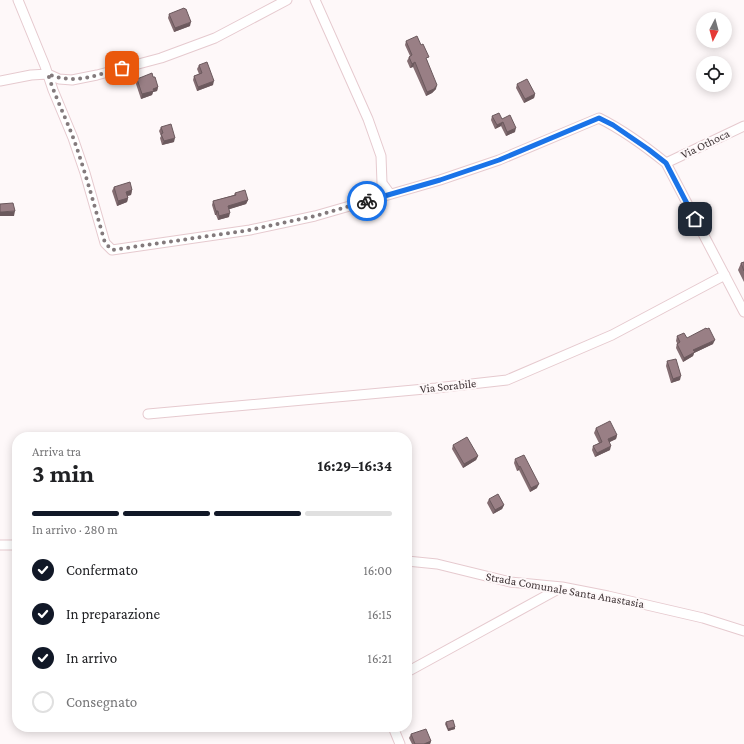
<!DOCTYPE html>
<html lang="it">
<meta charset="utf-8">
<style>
body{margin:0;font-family:"Crimson Pro",serif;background:#f6f6f6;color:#202124;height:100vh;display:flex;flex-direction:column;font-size:15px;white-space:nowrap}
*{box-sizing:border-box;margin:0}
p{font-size:13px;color:#757577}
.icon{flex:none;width:22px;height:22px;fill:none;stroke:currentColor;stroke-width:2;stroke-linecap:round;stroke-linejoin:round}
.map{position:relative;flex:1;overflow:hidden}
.side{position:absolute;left:12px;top:432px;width:400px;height:300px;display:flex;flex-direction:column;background:#fff;border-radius:16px;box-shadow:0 2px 10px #0003}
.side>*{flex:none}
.needle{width:26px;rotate:186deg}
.fabs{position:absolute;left:696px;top:12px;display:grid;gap:8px}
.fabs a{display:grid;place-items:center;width:36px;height:36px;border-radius:50%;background:#fff;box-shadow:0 2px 10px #0003;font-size:20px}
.pin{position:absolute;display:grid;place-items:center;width:34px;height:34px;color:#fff;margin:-17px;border-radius:8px;box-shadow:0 2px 6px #0006}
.courier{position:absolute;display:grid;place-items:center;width:40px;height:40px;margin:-20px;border:3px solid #1a73e8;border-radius:50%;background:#fff;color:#222;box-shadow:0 1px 5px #0007}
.head em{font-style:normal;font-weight:700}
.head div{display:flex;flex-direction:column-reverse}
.head{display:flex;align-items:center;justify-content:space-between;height:68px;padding:0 20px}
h1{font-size:26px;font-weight:700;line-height:30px}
.bar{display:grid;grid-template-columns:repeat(4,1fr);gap:6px 4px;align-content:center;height:48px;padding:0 20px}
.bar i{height:5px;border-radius:3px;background:#e0e0e0}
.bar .selected{background:#111827}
.bar p{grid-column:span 4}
ol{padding:0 20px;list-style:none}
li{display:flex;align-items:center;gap:12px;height:44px}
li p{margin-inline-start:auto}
li .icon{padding:4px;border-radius:50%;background:#111827;color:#fff;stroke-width:4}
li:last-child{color:#757577}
li i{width:22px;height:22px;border:2px solid #e0e0e0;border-radius:50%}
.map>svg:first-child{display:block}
</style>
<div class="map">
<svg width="744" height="744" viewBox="0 0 744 744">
<rect width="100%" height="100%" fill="#fef8f9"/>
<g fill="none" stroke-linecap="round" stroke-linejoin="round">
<defs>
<path id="minor" d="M18,0l27,66 8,24 20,48 12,35 20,70 7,7 138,-20 65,-14 125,-36 59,-20 100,-42c24,12 46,28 67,45l78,149
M315,0l53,119 13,37 1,27 8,11
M0,81l31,-6 17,-1 11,5 13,1 25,-5 64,-17 54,-20 72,-38
M666,163l78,-37
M148,414l288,-26 71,-8 105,-45 113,-60
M0,545h17
M407,561l30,3 73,18 52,5 46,9 95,22 41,13
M407,672l155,-85
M393,727l7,17"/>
</defs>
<use href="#minor" stroke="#e6cacf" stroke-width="11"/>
<use href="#minor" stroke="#fff" stroke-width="9"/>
</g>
<path fill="#846d72" d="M169,14l21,12 -16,6 -6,-14z
M406,41l21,19 9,29 -4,4 -6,3 -13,-29 -3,1 -3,-7 2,-4 1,-1 -5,-11z
M199,65l14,20 -16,6 -4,-11 1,-4 5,-2 -2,-5z
M153,77l5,10 -1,4 -4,1 -1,3 -11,4 -5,-15 1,-5z
M517,84l18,10 -1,4 -10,5 -8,-15z
M492,116l10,3 13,13 -9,4 -5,-10 -6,3 -4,-9z
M161,127l13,15 -12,3 -2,-7 1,-2 -2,-5z
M114,187l18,3 -1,5 -3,1v2l-1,4 -10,4 -5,-15z
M235,193l13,7 -2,4 -17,5v8l-11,3 -2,-5h-1l-3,-10 1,-4 21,-6z
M744,262v20l-6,-12 3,-7z
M677,336l10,2 26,6 -19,9 -1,3 -10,6 -7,-14 1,-5 -1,-2z
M667,361l13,19 -9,3 -5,-17z
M596,428l21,7 -1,4 -7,3 1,8 -15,7 -3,-7 1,-4 6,-3 -5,-10z
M453,445l25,11 -2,4 -13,8 -11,-19z
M515,459l22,29 -7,4 -11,-22 -2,1 -3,-8z
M489,499l15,6 -2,4 -9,5 -6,-11z
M446,722l9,5v2l-7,2 -3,-7z
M411,734l20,7 -1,3h-18l-3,-6z"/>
<path fill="#6b595d" d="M191,22l-1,4 -16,6 1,-4z
M415,62l-2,5 -3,1 2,-4z
M214,81l-1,4 -16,6 1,-4z
M437,85l-1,4 -4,4 -6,3 1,-4z
M158,87l-1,4 -4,1 -1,3 -11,4 1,-5 11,-5z
M535,94l-1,4 -10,5 1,-4z
M503,122l-2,4 -6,3 2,-4z
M516,128l-1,4 -9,4 1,-4z
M175,138l-1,4 -12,3 2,-4z
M132,190l-1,5 -6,1 1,-4z
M128,198l-1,4 -10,4 1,-5z
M248,200l-2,4 -19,6 1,-4z
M15,211l-1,5h-14v-4z
M216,211h2l-2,4h-1z
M230,213l-1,4 -11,3 1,-4z
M715,340l-2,4 -19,9 -1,3 -10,6 1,-4 9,-8z
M681,376l-1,4 -9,3 2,-4z
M617,435l-1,4 -10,5 2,-5z
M611,446l-1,4 -15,7 2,-4z
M478,456l-2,4 -13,8 1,-4z
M520,466l-1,4 -2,1 2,-4z
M539,484l-2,4 -7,4 1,-4z
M504,505l-2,4 -9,5 2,-4z
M455,727v2l-7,2v-2z
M431,741l-1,3h-6z"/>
<path fill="#997f85" stroke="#6b595d" d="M184,8l1,1h1l5,13 -16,6 -6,-14z
M417,36l4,9 2,-1 6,13 -3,1 11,27 -3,4 -7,3 -12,-30 -3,2 -3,-7 3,-2 -6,-14z
M207,62l7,19 -16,6 -4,-11 8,-3 -3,-8z
M152,73l1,4h2l3,10 -5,2 1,2 -12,3 -5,-15z
M527,79l8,15 -10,5 -8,-15z
M499,113l3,6 8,-4 6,13 -9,4 -4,-10 -6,3 -5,-9z
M171,124l4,14 -11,3 -3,-7 2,-1 -2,-6z
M130,182l2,8 -6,2 2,6 -10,3 -4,-14z
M245,190l3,10 -20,6 2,7 -11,3 -1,-5h-2l-3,-10 23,-6 -1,-2z
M13,203l2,8 -15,1v-8z
M744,262v9l-3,-8z
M706,328l1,1 2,-1 6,12 -22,10 2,2 -11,6 -7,-14 3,-2 -3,-6 7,-3 3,5z
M676,359l5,17 -8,3 -6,-18z
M610,421l7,14 -9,4 3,7 -14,7 -4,-7 9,-4 -6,-14z
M467,437l11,19 -14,8 -11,-19z
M524,455l15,29 -8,4 -11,-22 -1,1 -4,-8z
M498,494l6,11 -9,5 -6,-11z
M453,720l2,7 -7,2 -2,-7z
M426,729l5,12 -7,3h-9l-4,-10z"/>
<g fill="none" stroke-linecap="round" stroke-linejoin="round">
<path stroke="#837a7c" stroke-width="4" stroke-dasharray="0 7.2" d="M122,68c-25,7 -48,17 -74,6 7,23 18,44 26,66 12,34 21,68 31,103l7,7 138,-20 65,-14 52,-15"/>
<path stroke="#1a73e8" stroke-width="5" d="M367,201l73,-21 59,-20 100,-42 14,7 35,24 18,14 29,56"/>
</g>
<g text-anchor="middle" stroke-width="4" stroke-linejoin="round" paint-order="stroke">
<g font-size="12" fill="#413638" stroke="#fef8f9">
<text transform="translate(705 144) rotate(-26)" y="4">Via Othoca</text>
<text transform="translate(448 386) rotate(-6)" y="4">Via Sorabile</text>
<text transform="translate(565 590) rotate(10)" y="4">Strada Comunale Santa Anastasia</text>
</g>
</g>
</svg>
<div class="fabs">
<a><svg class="needle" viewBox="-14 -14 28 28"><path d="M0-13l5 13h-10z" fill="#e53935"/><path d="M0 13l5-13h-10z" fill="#757577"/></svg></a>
<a><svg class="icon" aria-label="locate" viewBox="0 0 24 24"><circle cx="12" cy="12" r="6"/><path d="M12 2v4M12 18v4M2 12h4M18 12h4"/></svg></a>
</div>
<div class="pin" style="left:122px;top:68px;background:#ea580c"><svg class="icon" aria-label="bag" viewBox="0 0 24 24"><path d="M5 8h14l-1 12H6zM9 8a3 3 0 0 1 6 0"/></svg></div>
<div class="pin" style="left:695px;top:219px;background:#1f2937"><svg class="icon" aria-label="home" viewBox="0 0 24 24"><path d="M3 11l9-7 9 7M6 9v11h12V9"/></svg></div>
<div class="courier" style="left:367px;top:201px"><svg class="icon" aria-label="bike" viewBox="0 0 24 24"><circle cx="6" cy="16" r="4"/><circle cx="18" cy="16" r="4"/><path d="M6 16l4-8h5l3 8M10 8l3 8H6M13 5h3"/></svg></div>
<section class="side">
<div class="head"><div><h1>3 min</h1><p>Arriva tra</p></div><em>16:29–16:34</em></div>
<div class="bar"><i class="selected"></i><i class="selected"></i><i class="selected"></i><i></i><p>In arrivo · 280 m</p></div>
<ol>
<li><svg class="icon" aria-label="check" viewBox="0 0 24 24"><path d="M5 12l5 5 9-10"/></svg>Confermato<p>16:00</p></li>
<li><svg class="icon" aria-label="check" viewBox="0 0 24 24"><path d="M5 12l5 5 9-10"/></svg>In preparazione<p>16:15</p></li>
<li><svg class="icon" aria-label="check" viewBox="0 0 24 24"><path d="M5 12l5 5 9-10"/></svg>In arrivo<p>16:21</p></li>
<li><i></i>Consegnato</li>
</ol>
</section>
</div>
